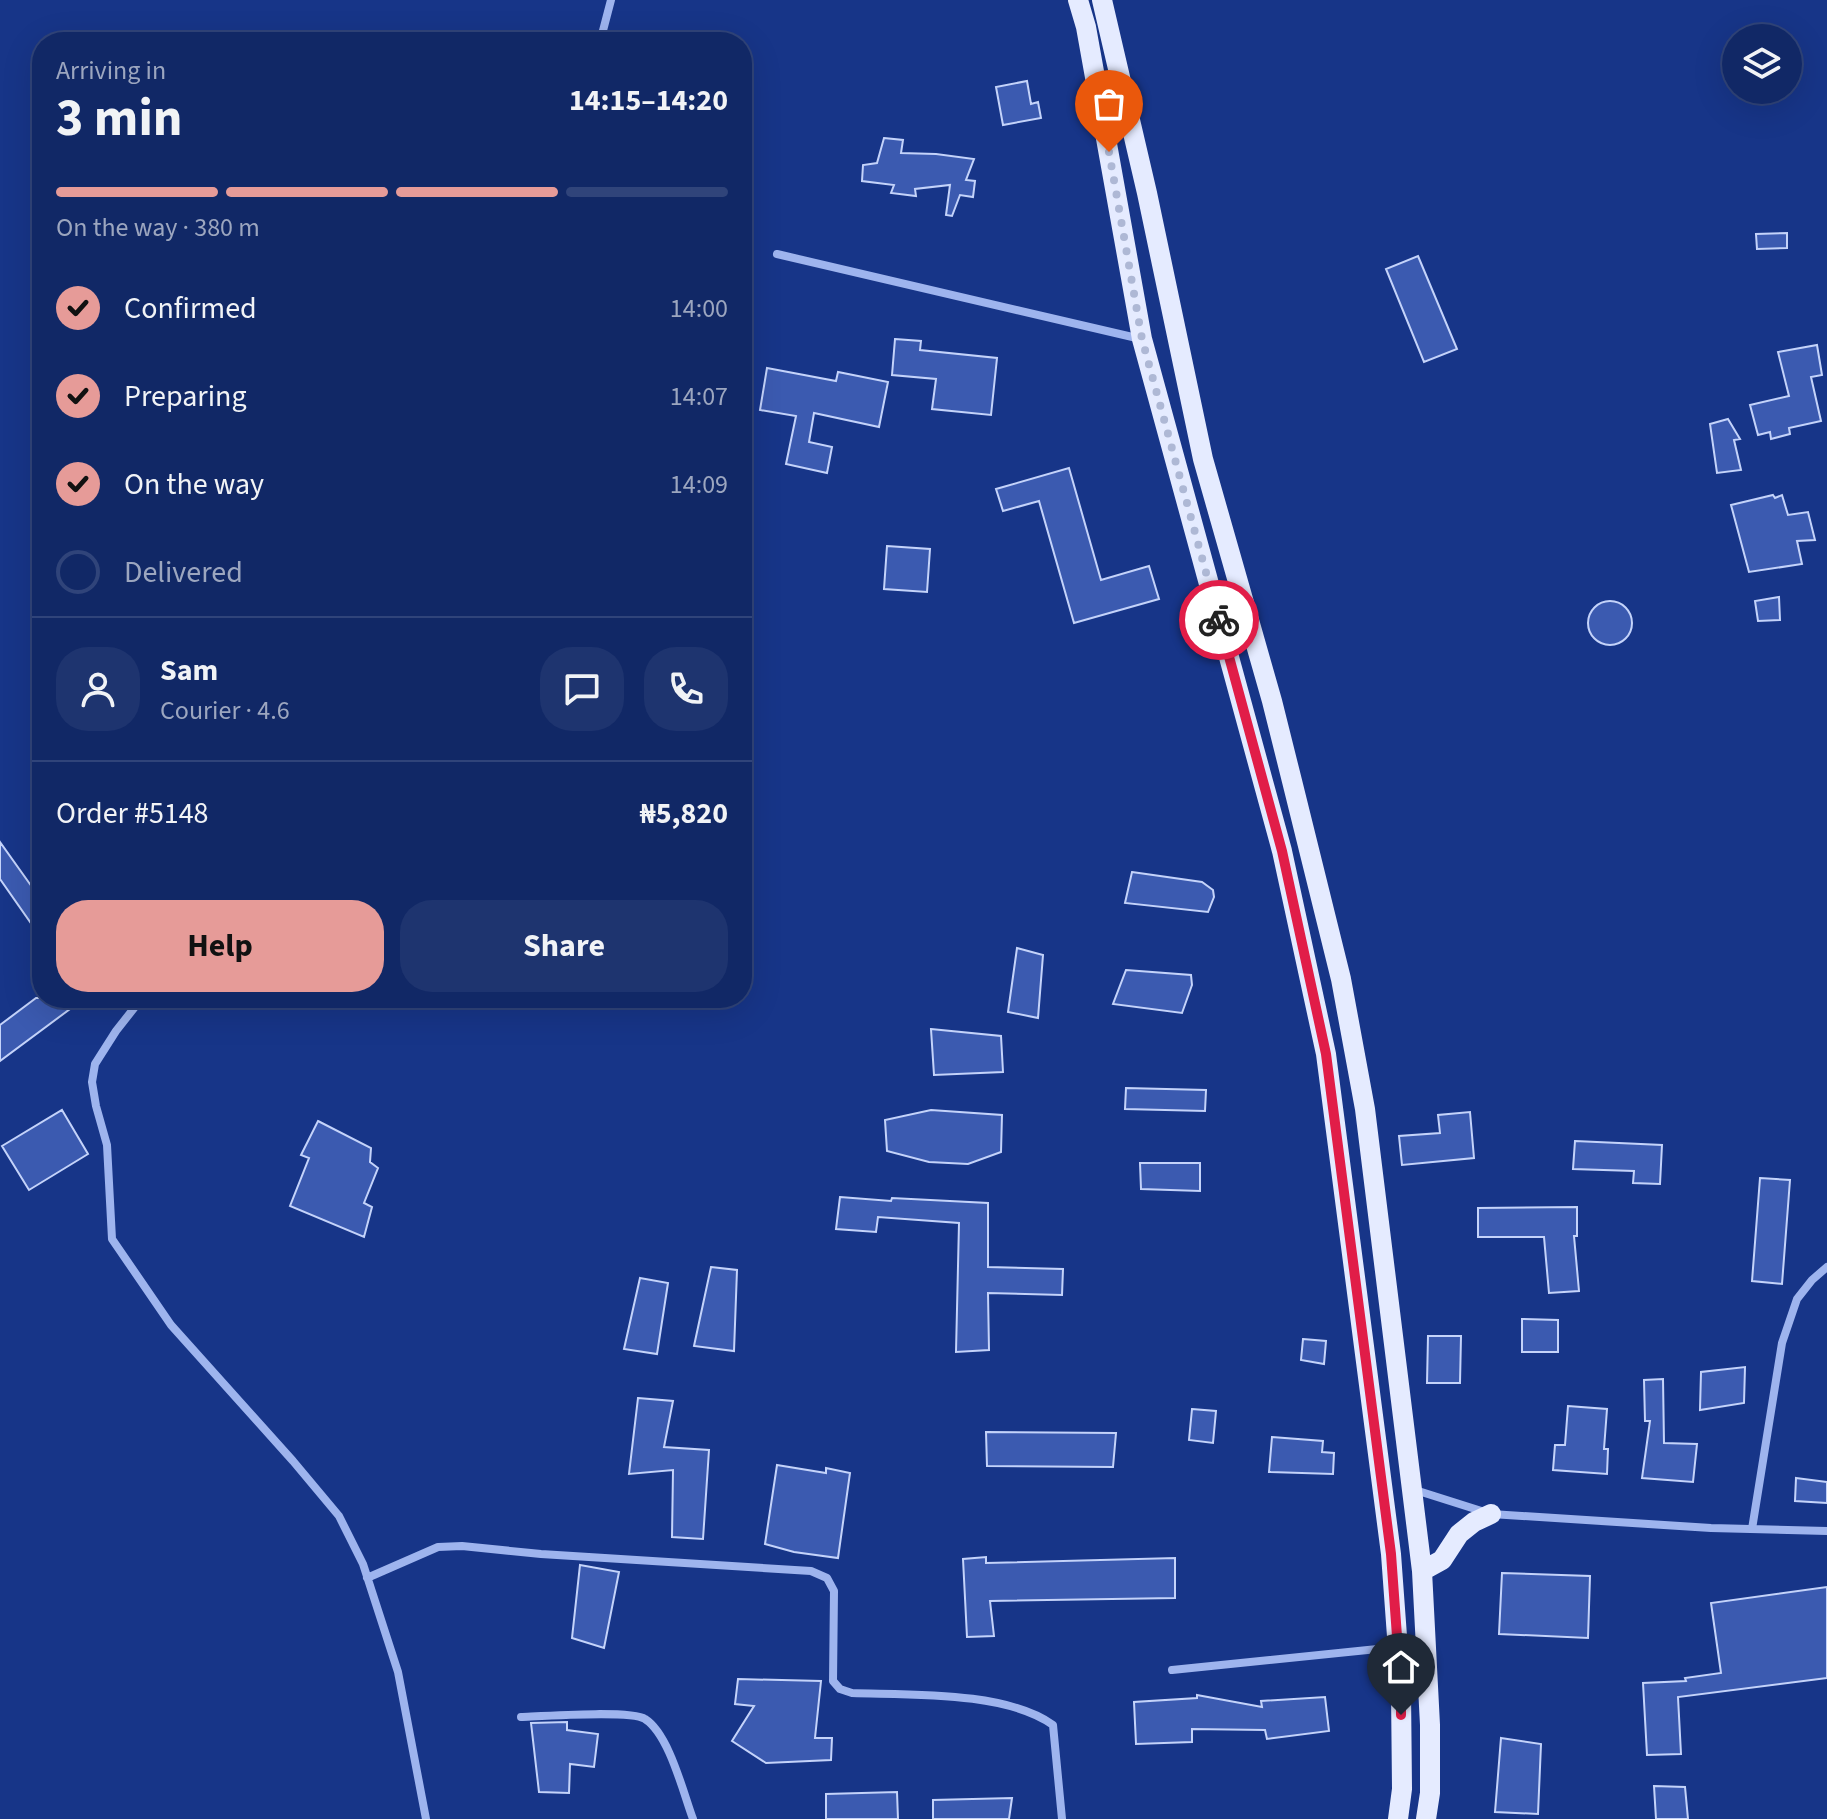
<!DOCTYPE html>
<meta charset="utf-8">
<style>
body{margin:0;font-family:"Source Sans 3",sans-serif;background:#1e346f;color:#f1f3f6;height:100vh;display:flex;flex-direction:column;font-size:30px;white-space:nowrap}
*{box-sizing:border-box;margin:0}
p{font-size:26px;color:#9ca6bf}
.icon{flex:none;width:44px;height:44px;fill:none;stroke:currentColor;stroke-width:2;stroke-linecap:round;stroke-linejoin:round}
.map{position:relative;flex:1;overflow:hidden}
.sheet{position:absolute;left:32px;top:32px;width:720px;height:976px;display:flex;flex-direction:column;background:#112866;border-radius:32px;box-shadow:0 8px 32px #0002,0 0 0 2px #30447a}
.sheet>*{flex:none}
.fabs{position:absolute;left:1722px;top:24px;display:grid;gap:16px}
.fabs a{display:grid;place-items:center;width:80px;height:80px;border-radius:50%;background:#112866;box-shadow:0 8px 32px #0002,0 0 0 2px #30447a;font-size:40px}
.pin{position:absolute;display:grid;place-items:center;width:68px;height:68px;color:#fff;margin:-82px -34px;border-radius:50% 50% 50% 0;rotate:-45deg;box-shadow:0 0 8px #0007}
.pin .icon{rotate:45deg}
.courier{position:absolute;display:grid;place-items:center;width:80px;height:80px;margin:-40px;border:6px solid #e11d48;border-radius:50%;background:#fff;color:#222;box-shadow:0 2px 10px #0007}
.headline em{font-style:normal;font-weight:700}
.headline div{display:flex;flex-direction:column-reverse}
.headline{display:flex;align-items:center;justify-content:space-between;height:136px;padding:0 24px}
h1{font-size:52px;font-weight:700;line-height:60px}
.bar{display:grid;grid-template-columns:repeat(4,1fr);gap:12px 8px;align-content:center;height:96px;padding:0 24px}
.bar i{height:10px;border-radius:6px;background:#30447a}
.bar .on{background:#e69b98}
.bar p{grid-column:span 4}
.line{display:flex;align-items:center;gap:20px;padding:0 24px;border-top:2px solid #30447a}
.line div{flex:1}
.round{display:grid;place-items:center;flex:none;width:84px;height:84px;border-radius:32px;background:#1e346f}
ol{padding:0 24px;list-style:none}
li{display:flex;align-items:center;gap:24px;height:88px}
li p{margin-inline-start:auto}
li .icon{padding:8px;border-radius:50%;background:#e69b98;color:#111;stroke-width:4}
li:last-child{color:#9ca6bf}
li i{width:44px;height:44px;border:4px solid #30447a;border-radius:50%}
.button{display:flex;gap:16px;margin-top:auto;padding:16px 24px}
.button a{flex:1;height:92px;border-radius:32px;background:#e69b98;color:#111;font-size:32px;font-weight:700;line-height:92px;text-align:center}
.button a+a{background:#1e346f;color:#f1f3f6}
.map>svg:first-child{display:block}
</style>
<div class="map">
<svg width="1827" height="1819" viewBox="0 0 1827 1819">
<rect width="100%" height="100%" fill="#173588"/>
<path fill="#3b5ab0" stroke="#c4d3fa" stroke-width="2" d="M1027,81l4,23 7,-2 3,16 -38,7 -7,-38z
M884,138l19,2 -2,13 35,1 38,5 -8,21 9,1 -2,16 -13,-2 -8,21 -6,-1 4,-30 -35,4 1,7 -25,-3 3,-8 -32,-4 1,-16 14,-2z
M1787,233v15l-30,1 -1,-15z
M1418,256l39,93 -33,13 -38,-93z
M895,339l26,2 -1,9 77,8 -6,57 -59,-6 4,-30 -44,-4z
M1817,345l5,30 -11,2 10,44 -32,7 1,6 -19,5 -1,-7 -12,3 -8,-30 39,-9 -11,-44z
M767,368l69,13 2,-9 50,10 -9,45 -65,-14 -5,29 23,5 -5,26 -41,-9 10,-48 -36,-6z
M1728,419l12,20 -6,1 7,30 -24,3 -7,-49z
M1069,468l32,112 48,-14 10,33 -85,24 -35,-122 -36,10 -7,-22z
M1773,495l2,3 7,-3 6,20 20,-3 7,28 -18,1 5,23 -53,8 -18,-67z
M887,546l43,3 -3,43 -43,-3z
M1779,597l1,23 -22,1 -3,-20z
M1588 623a22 22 0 1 1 44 0a22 22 0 1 1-44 0Z
M0,842l42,59v38l-42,-60z
M1132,872l70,10 11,8 1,7 -6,15 -83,-9z
M1017,948l26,7 -5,63 -30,-6z
M1126,970l65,5 1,10 -10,28 -69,-9z
M36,998h26l8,11 -70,52v-36z
M931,1029l70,7 2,36 -69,3z
M1126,1088l80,2 -1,21 -80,-2z
M62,1110l26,44 -59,36 -27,-44z
M931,1110l71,5 -1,37 -33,12 -39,-2 -42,-11 -2,-31z
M1470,1112l4,46 -72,7 -3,-29 41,-3 -2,-18z
M318,1121l53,27 -1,14 8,6 -14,35 8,4 -8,30 -74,-31 19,-48 -8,-3z
M1575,1141l87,4 -2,39 -27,-1 1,-12 -61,-2z
M1140,1163h60v28l-59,-2z
M1760,1178l30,2 -8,104 -30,-3z
M840,1197l51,4 1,-3 96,5v64l75,2 -1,26 -74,-2 1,57 -33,2 3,-129 -81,-6 -2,15 -40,-3z
M1577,1207v29h-3l5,55 -30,2 -5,-56h-66v-29z
M711,1267l26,3 -3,81 -40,-5z
M640,1278l28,5 -11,71 -33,-5z
M1522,1319l36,1v32h-36z
M1428,1336h33l-1,47h-33z
M1303,1339l23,2 -2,23 -23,-4z
M1745,1367l-1,36 -44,7 1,-38z
M1663,1379l1,64 33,1 -4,38 -51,-4 8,-57h-5l-1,-41z
M638,1398l35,3 -9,46 45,3 -6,89 -31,-2 1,-67 -44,4z
M1568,1406l39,3 -3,40h4l-1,25 -54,-4 2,-25h10z
M1192,1409l24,2 -3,32 -24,-3z
M986,1432l130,1 -3,34 -126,-1z
M1272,1437l51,4 -1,11 12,1 -1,21 -64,-2z
M777,1465l49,8v-5l24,5 -12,85 -44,-6 -29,-8z
M1796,1478l31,4v21l-32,-2z
M986,1557v6l189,-5v40l-185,3 4,35 -27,1 -4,-78z
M580,1565l39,7 -15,76 -32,-10z
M1502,1573l88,3 -2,62 -89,-4z
M1827,1587v91l-149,19 3,57 -34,1 -4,-72 43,-2 -1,-3 36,-5 -10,-70z
M738,1679l83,2 -6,57h17l-1,22 -65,3 -34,-22 22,-35 -19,-2z
M1197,1695l65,12 -1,-6 64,-4 4,34 -62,8 -2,-9 -73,-1v13l-56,2 -2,-42 63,-4z
M567,1722v8l31,4 -4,33 -24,-3 -1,29 -30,-1 -8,-69z
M1501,1738l40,6 -3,70 -43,-2z
M1654,1786l31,1 3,32h-32z
M897,1792l1,27h-72v-25z
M1012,1798l-3,21h-76v-19z"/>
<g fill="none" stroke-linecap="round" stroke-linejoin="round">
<path stroke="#9eb4ee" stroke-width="8" d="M600,42l11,-42
M777,254l364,85
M142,998l-26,33 -21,33 -3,18 4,24 11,39 5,94 59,86 122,136 46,55 24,48 35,108 28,147
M1412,1489l79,25 220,14 116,3
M1752,1529l30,-186 15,-44 15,-19 15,-13
M367,1578l71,-31 24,-1 79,8 270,17 16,7 7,13 -1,90 7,8 12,4c57,2 154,-2 201,32l9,94
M1172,1670l225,-23
M521,1717c22,-1 111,-7 124,2 24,15 38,73 48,100"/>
<path stroke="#e5ebff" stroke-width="20" d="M1078,0l8,27 56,312 140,512 44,203 65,500 10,137 1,98 -4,30
M1102,0l45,193 56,266 69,242 20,80 49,198 24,130 57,462 8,154v68l-4,26
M1422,1571l20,-11 17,-26 15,-12 17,-8"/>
</g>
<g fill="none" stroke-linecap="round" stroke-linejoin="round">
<path stroke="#aeb8d5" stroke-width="8" stroke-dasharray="0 14.4" d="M1109,152l33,187 77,281"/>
<path stroke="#e11d48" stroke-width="10" d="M1219,620l63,231 44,203 65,500 10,137v24"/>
</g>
</svg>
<div class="fabs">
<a><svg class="icon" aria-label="layers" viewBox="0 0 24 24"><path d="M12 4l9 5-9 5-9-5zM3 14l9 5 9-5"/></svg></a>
</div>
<div class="pin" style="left:1109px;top:152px;background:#ea580c"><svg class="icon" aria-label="bag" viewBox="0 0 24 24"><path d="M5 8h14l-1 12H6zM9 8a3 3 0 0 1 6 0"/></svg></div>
<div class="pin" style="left:1401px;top:1715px;background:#1f2937"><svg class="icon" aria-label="home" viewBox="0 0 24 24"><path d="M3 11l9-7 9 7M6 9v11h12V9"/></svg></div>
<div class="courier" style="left:1219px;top:620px"><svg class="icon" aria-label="bike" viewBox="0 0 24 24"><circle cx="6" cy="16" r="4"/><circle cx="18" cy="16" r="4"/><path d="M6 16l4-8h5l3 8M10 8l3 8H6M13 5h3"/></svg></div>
<section class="sheet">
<div class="headline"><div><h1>3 min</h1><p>Arriving in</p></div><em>14:15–14:20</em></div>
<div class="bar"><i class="on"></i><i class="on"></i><i class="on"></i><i></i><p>On the way · 380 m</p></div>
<ol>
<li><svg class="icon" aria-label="check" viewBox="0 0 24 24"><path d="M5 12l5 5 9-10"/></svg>Confirmed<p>14:00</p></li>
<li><svg class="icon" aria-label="check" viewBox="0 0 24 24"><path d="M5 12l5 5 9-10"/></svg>Preparing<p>14:07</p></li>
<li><svg class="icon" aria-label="check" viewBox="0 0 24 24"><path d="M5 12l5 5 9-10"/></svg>On the way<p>14:09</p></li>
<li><i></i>Delivered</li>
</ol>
<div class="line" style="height:144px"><a class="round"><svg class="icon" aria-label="person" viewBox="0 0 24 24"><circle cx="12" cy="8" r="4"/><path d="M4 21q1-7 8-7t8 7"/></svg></a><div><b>Sam</b><p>Courier · 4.6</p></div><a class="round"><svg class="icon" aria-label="chat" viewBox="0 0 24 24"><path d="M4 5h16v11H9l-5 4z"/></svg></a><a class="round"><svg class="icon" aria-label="phone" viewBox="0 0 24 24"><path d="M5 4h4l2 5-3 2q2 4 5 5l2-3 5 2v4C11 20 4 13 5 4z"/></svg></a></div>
<div class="line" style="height:104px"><div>Order #5148</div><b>₦5,820</b></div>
<div class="button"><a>Help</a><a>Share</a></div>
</section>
</div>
